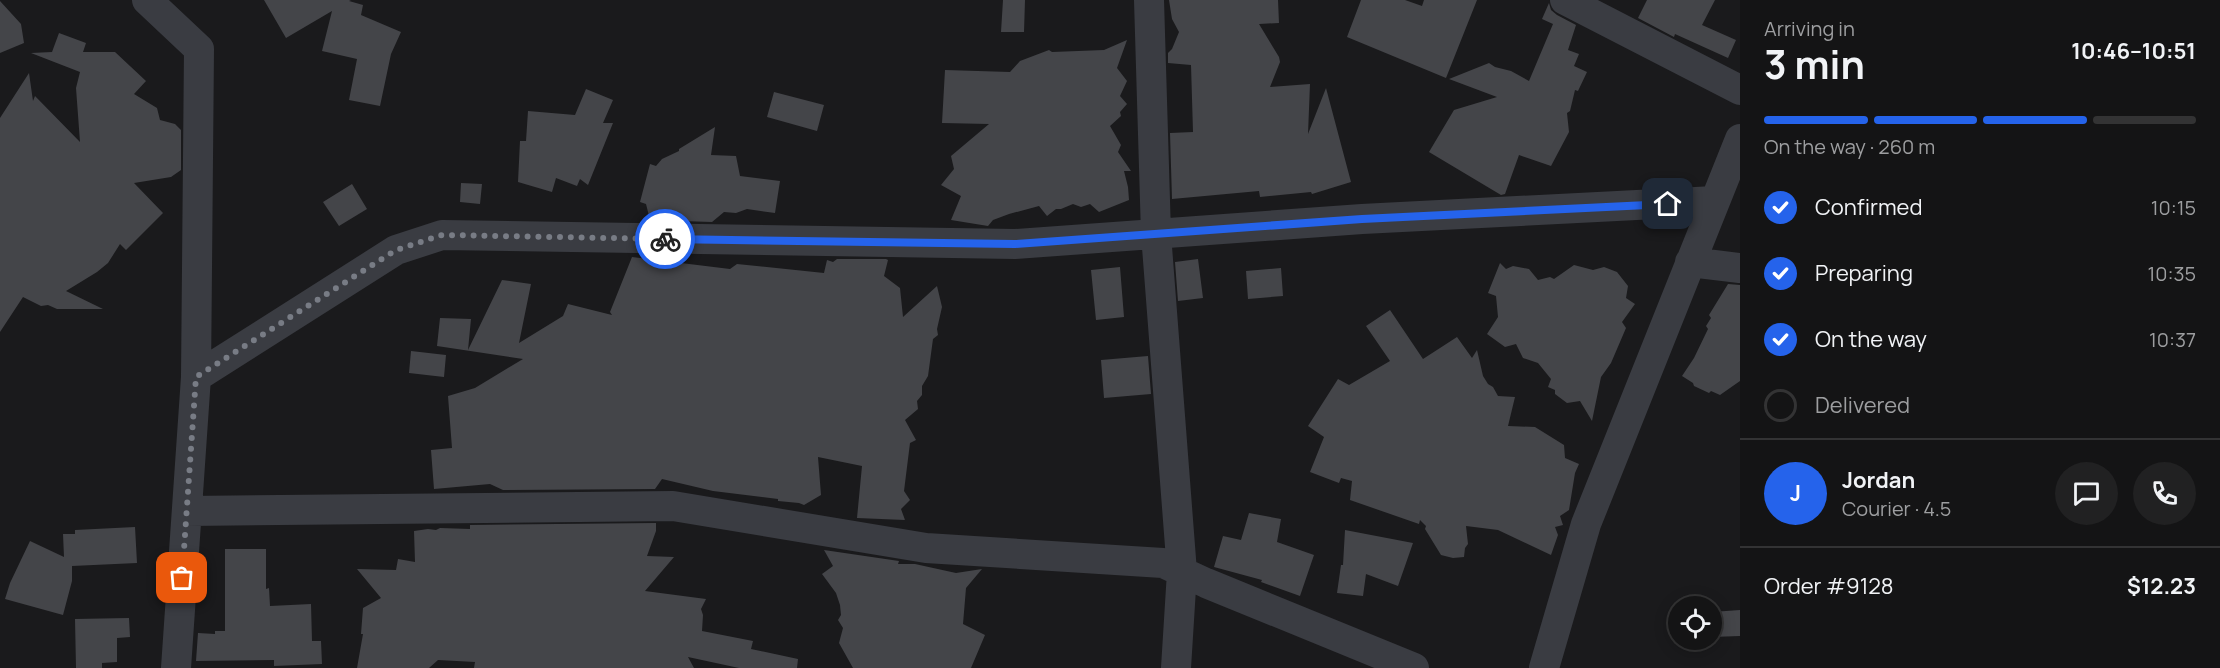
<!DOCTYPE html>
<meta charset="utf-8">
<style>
body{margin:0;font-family:Manrope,sans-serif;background:#212122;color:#f1f3f6;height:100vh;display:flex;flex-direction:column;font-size:22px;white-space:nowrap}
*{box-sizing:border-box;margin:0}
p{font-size:20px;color:#9d9ea0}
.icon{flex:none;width:33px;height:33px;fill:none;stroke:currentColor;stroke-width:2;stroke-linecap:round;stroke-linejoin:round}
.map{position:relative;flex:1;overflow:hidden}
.panel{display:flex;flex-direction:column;background:#141415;width:480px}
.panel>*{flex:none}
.tools{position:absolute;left:1668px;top:596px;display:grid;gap:12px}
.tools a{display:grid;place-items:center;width:54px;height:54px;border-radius:50%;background:#141415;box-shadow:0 3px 15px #0003,0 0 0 2px #333334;font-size:30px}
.pin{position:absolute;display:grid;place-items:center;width:51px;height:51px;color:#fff;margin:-26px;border-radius:12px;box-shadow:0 3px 9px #0006}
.courier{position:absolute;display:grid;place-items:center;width:60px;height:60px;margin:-30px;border:4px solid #2563eb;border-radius:50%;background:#fff;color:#222;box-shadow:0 2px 8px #0007}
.head em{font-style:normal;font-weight:700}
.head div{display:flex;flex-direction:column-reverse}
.head{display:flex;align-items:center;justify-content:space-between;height:102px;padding:0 24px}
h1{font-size:39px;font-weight:700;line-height:45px}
.bar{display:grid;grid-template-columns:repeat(4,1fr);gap:9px 6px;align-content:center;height:72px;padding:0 24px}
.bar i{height:8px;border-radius:4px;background:#333334}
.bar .active{background:#2563eb}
.bar p{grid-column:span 4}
.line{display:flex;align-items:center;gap:15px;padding:0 24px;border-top:2px solid #333334}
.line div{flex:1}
.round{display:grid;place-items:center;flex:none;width:63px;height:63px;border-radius:32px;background:#212122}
ol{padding:0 24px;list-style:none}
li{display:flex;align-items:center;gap:18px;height:66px}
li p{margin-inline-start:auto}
li .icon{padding:6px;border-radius:50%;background:#2563eb;color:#fff;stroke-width:4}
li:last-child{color:#9d9ea0}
li i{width:33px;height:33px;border:3px solid #333334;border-radius:50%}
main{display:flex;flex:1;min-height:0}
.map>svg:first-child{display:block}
</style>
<main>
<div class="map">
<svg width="1740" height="668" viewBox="0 0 1740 668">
<rect width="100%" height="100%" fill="#1a1a1c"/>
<path fill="#444549" d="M264,0h87l-2,1 14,4 -2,10 40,17 -10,22 -11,52 -31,-6 8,-41 -35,-8 10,-40 -46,27z
M1003,0h22l-1,32h-23z
M1169,0h109l1,23 -20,1 20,33 1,5 -10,25 40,-3 -2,50 18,-46 25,94 -39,12 -1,-2 -51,5 -1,-6 -87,8 -2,-66 23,-1 -2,-67 -23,-2v-10l4,-4 7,-17 -7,-13z
M1361,0h44l17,6 2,-6h53l-31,78 -99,-41z
M1647,0h68l-13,25 34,15 -8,18 -53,-24 -1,3 -36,-19z
M0,1l21,23 3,19 -24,10z
M1549,3l2,7 6,5 19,10 -8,25 11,4 -5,12 13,6 -9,19 -3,-1 -5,21 -3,2 2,19 -18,34 -32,-11 -14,39 -4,1 -72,-43 25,-42 43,-13 -48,-18 40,-16 6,4 16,4 18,10 24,-57 -11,-5z
M59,33l27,10 -3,9h32l31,29 -12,13 23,14 3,12 15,4 6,6v40l-10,7 -37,6 29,30 -37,37 -6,-6 -12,19 -11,9 -31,19 37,18h-46l-9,-4 -7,1 -18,-9 -23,35v-214l29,-45 4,28 2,-5 45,46 -4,-54 4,-16 -49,-19 21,-1z
M1127,40l-10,28 10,13 -7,15 7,8 -7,8 1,4 -11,10 11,19 -3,7 13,19h-7l4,16 1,13 -30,12 -9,-8 -9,3 -8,-3 -12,5h-5l-9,7 -8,-10 -30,8 -16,6 -5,6 -37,-6 10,-24 -20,-11 13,-16 -3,-13 38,-32 -47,-1 3,-53 65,2 10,-11 29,-11 3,2 52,-2z
M586,89l27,11 -10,23h10l-25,62 -8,-6 -3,7 -21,-8 -4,14 -34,-10 2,-41h6l2,-30 47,4z
M774,92l50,13 -7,26 -50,-14z
M715,127l-4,28 25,1 4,20 40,5 -5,32 -28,-4 -11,4 -12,-1 -12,10 -62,-2 -4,-16 -6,-2 10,-38 6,2 6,-7 17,-8v-2z
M461,183l21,1 -2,20 -20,-2z
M352,184l15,25 -28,17 -16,-24z
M632,257l98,12 7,-5 87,9 3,-13 6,2 4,-3h49l2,1 -4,16 16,12 3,29 34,-31 5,21 -5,22 1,6 -5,4 -5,37 -6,10v9l-5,6 1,8 -13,11 11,20 -6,3 -6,48 6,9 -9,9 4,11 -48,-2 5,-52 -44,-9 3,38 -17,10 -5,-2 -21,-2v-2l-65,-8 -51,-12 -7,10 -152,1 -13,-6 -56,5 -3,-39 21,-2 -4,-52 27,-8 48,-29 -86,-13 3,-28 31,1 -3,31 34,-70 29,4 -12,59 44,-27 5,-12 44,11 -2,-3z
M1198,259l5,39 -25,3 -3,-39z
M1500,263l6,6 7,-3 16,3 9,11 12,-3 4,2 20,-14 19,5 11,-3 13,5 11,14 -2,12 9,6 -13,18 4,6 -15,35 -10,14 -9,44 -12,-20 -13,2 -12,-9v-4l-7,-3 3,-8 -13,-16 -15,-5 -7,-14 -11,3 -18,-13 11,-17 -2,-21 -8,-3z
M1120,267l4,50 -28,3 -5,-50z
M1281,268l2,28 -35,3 -2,-28z
M1728,284l12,1v96l-20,14 -9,-4 -2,2 -15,-7 -1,-3 -11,-7 12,-18 14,-29 -2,-3 5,-8 -2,-3z
M1390,310l33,49 34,-22 15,21 5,-8 6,26 5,8 5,3 5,9 17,1 -7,29 27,1 29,18 1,13 14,6 -4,9 -6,37 -9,6 3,9 -8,2 3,8 -7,20 -53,-25 -32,-4 2,18 -3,4 -1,9 -11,1 -12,-3 -16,-26 1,-3 -6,-6 -1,4 -69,-24 2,-19 -11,-3 -2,5 -29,-11 14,-35 -16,-11 30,-47 11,6 41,-24 -24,-35z
M411,351l35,4 -2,22 -35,-4z
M1148,356l3,38 -47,4 -3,-38z
M1249,513l32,6 -4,23 37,13 -14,41 -39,-14 1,-2 -48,-13 9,-31 18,4z
M656,523v8l-9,25 27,1 -29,34 61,8 -5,10 2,6 -1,16 51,10 -2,8 47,10 -1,9h-58l-51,-11 6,11h-220l1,-6 -37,-2 -9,8h-72l6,-34h-2l2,-26 18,-10 -24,-29 39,1 2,-11 17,3 -1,-31 14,-2 8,1 4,-2 30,1v-4z
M135,527l2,36 -65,3v15l-9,34 -58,-16 5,-16 20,-42 34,16 -1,-23h12v-4z
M1345,530l68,13 -15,43 -32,-12 -3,22 -26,-3 4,-28h2z
M225,549h41v40l3,-1 1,18 41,-2 1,37h9l1,23 -48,2v-6l-78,1 2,-28 17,1v-3h10z
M824,550l75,11 -1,3h17l41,9 26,-4 -16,19 -3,36 22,11 -14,33h-118l-14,-25 4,-15 -5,-8 3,-5 -1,-10 -4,-12 -14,-19 11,-8z
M1740,610v26l-28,1v-25z
M129,618l1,19 -13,1v24l-15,1v5h-26l-1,-49z"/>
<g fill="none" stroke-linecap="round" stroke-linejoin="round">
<path stroke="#3a3c42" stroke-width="30" d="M147,0l52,49 -3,328 -20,291
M1149,0l7,234 26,338 -6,96
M1565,0l175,90
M1690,262l50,6
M196,377l200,-127 46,-15 573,9 347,-25 353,-18
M187,511l486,-5 253,42 237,15 43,20 208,85
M1544,668l42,-144 154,-385"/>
</g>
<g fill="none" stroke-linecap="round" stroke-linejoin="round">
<path stroke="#787c85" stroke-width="6" stroke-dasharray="0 10.8" d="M182,578l14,-201 200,-127 46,-15 223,4"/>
<path stroke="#2563eb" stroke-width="8" d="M665,239l350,5 347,-25 306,-15"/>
</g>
</svg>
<div class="tools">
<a><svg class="icon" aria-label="locate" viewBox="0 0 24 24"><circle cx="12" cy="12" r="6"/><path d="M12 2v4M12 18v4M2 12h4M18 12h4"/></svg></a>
</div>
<div class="pin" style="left:182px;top:578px;background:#ea580c"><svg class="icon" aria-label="bag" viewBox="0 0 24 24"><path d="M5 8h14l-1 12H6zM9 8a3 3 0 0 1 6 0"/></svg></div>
<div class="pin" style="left:1668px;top:204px;background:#1f2937"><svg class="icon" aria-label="home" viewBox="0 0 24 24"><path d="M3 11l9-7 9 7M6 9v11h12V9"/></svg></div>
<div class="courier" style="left:665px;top:239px"><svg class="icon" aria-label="bike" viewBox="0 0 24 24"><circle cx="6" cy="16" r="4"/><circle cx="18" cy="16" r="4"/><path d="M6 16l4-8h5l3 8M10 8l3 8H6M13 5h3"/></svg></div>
</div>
<section class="panel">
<div class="head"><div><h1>3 min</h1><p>Arriving in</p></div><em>10:46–10:51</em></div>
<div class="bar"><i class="active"></i><i class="active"></i><i class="active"></i><i></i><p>On the way · 260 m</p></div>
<ol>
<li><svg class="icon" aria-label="check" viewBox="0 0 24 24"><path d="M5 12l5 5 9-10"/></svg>Confirmed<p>10:15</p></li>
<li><svg class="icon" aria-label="check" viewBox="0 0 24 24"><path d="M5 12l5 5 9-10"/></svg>Preparing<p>10:35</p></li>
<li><svg class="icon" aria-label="check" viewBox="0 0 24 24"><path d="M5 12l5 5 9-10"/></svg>On the way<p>10:37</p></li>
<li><i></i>Delivered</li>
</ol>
<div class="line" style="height:108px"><b class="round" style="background:#2563eb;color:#fff">J</b><div><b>Jordan</b><p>Courier · 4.5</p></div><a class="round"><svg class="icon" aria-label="chat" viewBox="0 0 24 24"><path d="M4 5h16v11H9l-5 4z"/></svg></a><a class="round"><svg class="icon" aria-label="phone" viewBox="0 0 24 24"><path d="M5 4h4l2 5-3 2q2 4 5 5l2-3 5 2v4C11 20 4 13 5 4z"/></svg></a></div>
<div class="line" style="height:78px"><div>Order #9128</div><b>$12.23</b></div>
</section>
</main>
